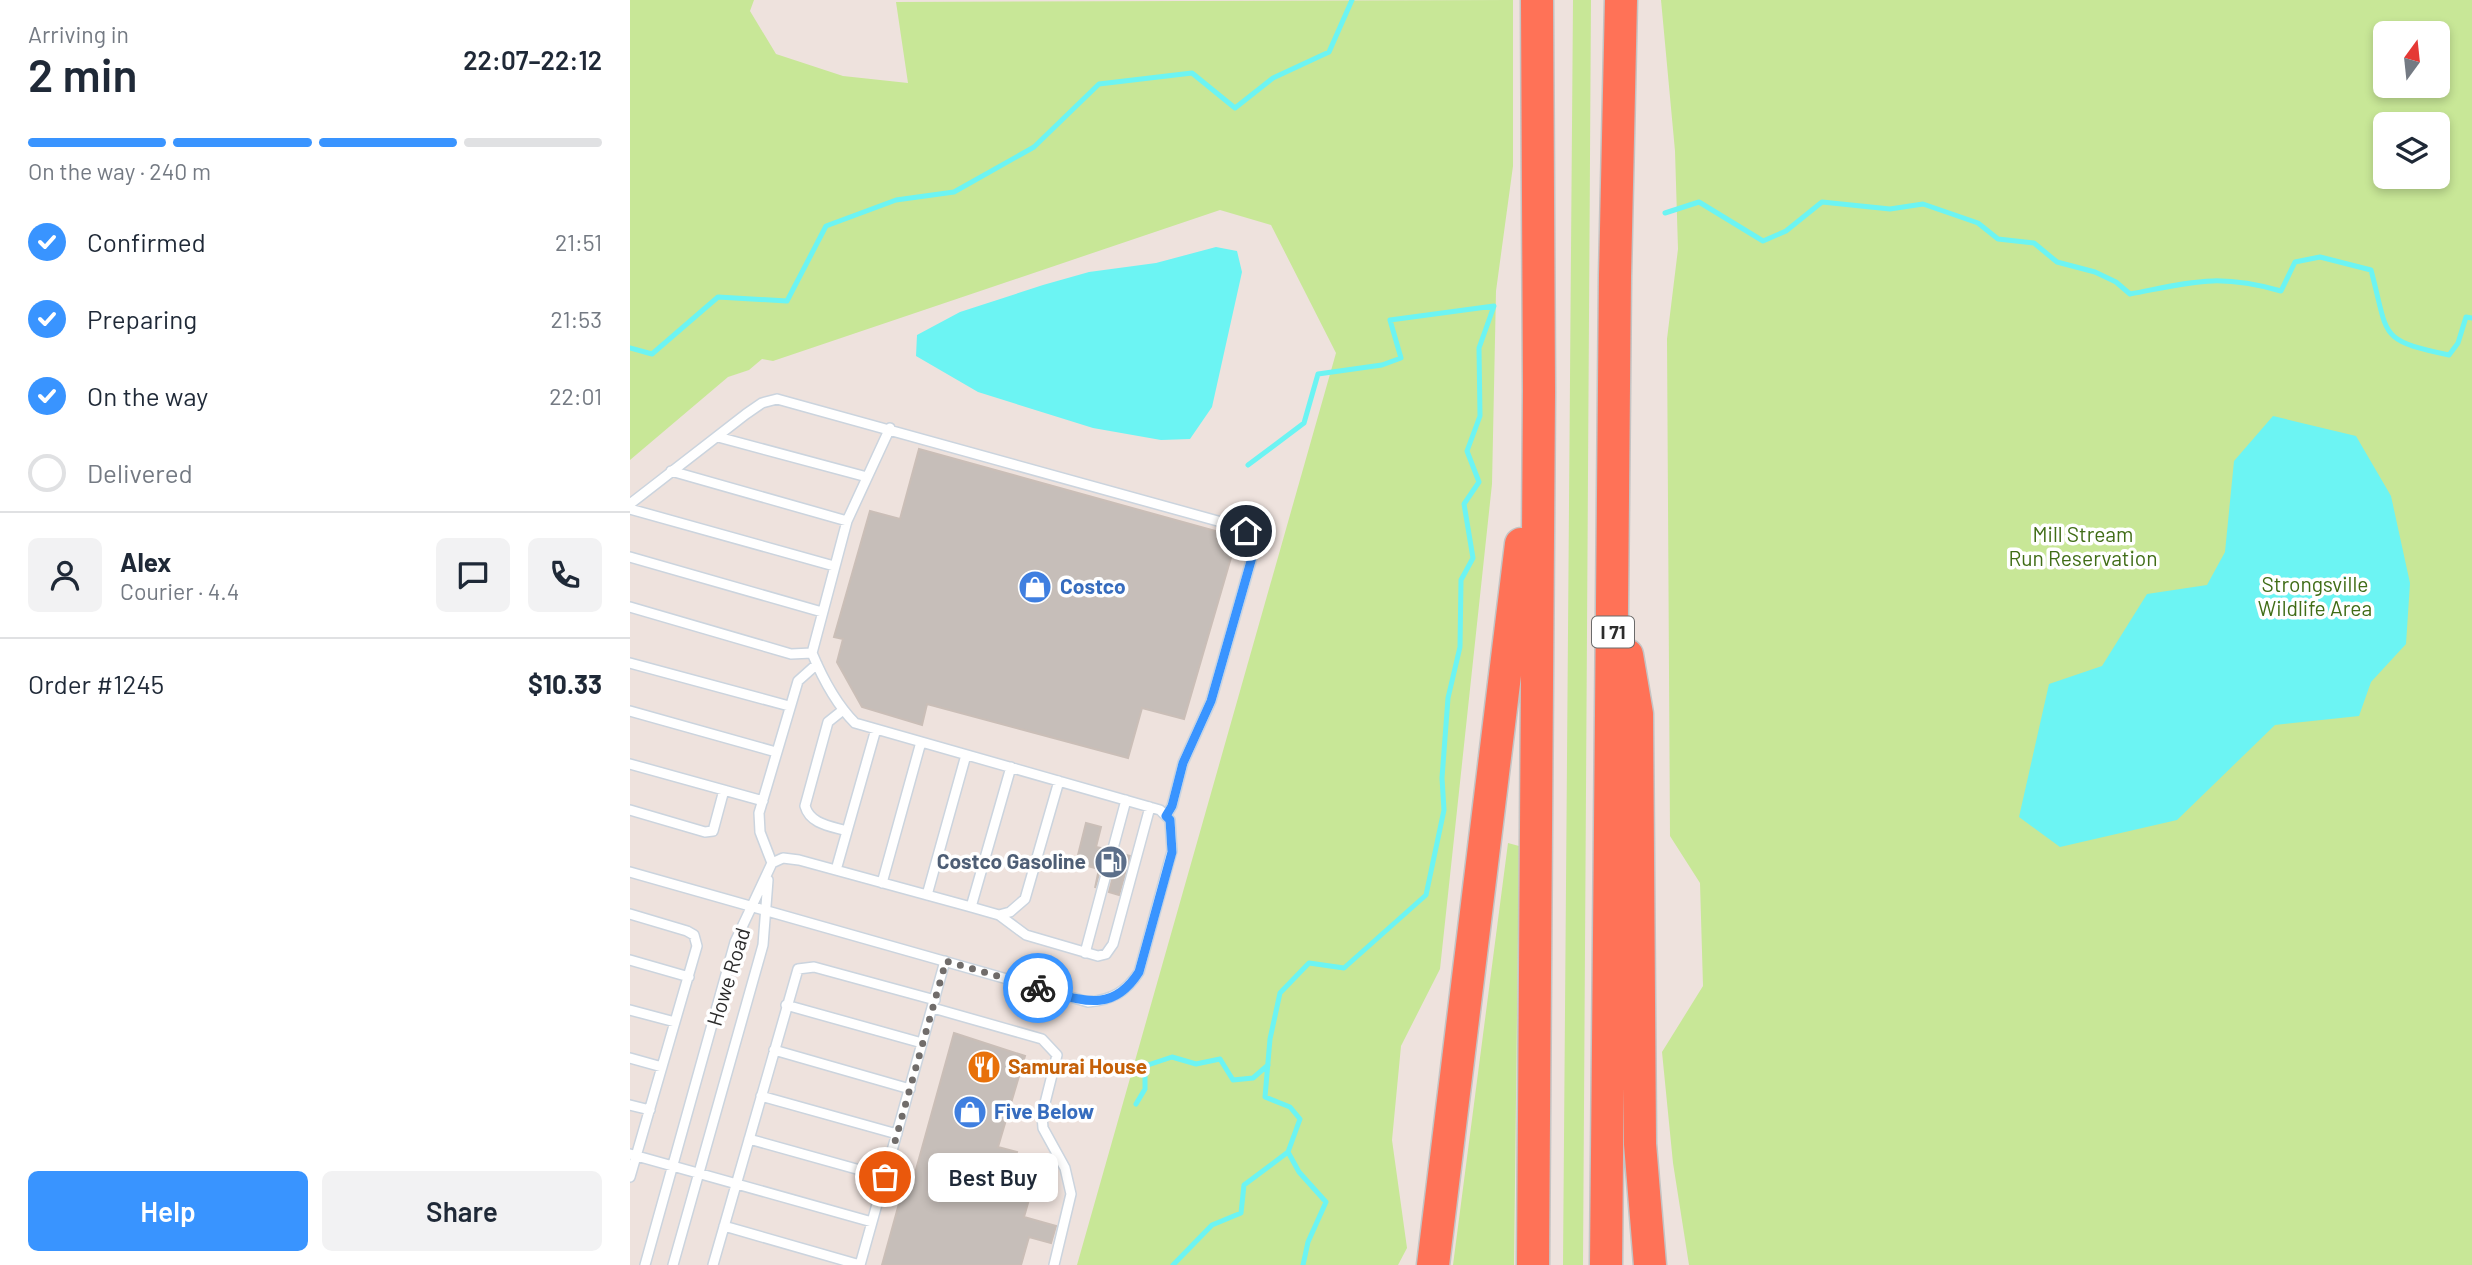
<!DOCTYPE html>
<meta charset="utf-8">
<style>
body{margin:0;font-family:Barlow,sans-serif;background:#f2f2f3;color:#1f2937;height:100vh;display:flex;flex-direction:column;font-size:26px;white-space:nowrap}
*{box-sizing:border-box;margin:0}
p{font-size:23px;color:#747a83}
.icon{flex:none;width:38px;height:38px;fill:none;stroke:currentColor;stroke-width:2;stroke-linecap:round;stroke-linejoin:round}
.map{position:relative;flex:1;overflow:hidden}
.details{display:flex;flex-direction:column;background:#fff;width:630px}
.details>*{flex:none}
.needle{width:46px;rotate:15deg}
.buttons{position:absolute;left:1743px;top:21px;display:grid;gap:14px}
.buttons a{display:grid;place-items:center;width:77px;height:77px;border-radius:10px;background:#fff;box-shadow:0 4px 10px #0003;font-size:35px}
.pin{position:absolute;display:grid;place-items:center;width:60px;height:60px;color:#fff;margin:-30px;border:4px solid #fff;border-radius:50%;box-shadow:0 2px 7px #0007}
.courier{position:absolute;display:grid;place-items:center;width:70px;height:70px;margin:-35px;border:5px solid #3994ff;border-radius:50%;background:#fff;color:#222;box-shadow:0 2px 9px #0007}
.bubble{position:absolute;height:49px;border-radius:10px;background:#fff;box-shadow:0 4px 10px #0003;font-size:23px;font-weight:600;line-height:49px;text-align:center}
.headline em{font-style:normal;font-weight:600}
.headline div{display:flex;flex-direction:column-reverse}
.headline{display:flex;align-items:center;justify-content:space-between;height:119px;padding:0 28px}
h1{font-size:46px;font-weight:600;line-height:52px}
.bar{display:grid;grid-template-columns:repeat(4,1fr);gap:10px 7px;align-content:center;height:84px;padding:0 28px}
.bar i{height:9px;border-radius:5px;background:#e0e1e3}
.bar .selected{background:#3994ff}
.bar p{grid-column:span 4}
.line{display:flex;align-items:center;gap:18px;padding:0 28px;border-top:2px solid #e0e1e3}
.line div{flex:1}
.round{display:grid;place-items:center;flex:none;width:74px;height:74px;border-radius:10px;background:#f2f2f3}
ol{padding:0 28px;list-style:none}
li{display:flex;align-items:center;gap:21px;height:77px}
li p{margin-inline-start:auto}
li .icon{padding:7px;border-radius:50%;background:#3994ff;color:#fff;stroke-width:4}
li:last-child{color:#747a83}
li i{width:38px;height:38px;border:4px solid #e0e1e3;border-radius:50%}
.action{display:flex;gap:14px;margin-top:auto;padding:14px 28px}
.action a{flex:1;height:80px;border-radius:10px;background:#3994ff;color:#fff;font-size:28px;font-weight:600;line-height:80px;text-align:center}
.action a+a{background:#f2f2f3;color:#1f2937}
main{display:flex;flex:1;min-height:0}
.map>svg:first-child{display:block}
</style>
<main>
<section class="details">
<div class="headline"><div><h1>2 min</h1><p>Arriving in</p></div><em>22:07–22:12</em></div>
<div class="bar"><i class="selected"></i><i class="selected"></i><i class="selected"></i><i></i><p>On the way · 240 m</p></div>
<ol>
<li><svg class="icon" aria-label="check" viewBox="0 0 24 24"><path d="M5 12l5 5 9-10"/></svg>Confirmed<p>21:51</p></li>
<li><svg class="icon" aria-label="check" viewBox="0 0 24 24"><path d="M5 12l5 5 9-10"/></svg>Preparing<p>21:53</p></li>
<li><svg class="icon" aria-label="check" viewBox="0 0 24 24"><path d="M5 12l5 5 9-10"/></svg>On the way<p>22:01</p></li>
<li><i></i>Delivered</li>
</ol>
<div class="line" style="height:126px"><a class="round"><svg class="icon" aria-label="person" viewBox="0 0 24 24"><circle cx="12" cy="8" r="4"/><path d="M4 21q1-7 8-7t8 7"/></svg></a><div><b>Alex</b><p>Courier · 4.4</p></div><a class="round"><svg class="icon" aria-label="chat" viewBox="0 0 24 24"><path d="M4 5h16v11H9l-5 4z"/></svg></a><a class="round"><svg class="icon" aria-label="phone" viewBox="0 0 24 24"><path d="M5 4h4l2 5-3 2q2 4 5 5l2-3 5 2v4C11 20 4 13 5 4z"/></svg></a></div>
<div class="line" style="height:91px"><div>Order #1245</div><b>$10.33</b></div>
<div class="action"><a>Help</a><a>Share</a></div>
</section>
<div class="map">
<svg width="1842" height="1265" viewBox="0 0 1842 1265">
<rect width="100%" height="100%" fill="#eee2dd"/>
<path fill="#c8e797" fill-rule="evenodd" d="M0,0h124l-4,11 26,43 67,22 65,7 -12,-81 617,-2v166l-17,125 -4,193 -52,485 -39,77 -9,94 15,108 -9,17h-321l259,-912 -65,-128 -51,-15 -447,151 -11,-2 -13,11 -21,7 -98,83z
M943,0h18l-8,1265h-20z
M1031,0h811v1265h-783l-16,-102 -11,-111 41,-66 -3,-103 -30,-47 -3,-497 11,-90 -3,-98zM1755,33h53v53h-53zM1755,124h53v53h-53z
M878,843l11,3 -5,419h-61z"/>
<path fill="#6cf4f3" d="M586,247l21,4 5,21 -30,135 -22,32 -29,1 -68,-12 -115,-36 -62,-36 1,-21 43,-23 83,-27 46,-13 67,-9z
M1643,416l83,20 35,60 19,87 -4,61 -35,38 -12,34 -84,9 -98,95 -117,27 -41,-30 30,-133 53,-18 45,-72 60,-9 18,-33 9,-91z"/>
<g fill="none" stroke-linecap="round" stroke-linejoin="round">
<path stroke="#6cf4f3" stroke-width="5" d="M1035,213l34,-11 64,39 23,-10 36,-29 68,7 33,-5 55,19 20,16 36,4 23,19 38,10 21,10 14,12c63,-12 87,-21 151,-3l14,-29 25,-5 51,13c18,67 6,70 78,85l9,-12 8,-26 6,1
M0,348l22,6 66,-57 69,4 39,-75 70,-26 58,-8 80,-45 65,-63 93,-11 43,35 38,-30 56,-26 23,-52
M618,465l56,-42 14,-49 64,-9 19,-7 -11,-38 104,-14 -15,42 1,68 -13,35 12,31 -15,22 9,54 -12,22 -1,67 -12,51 -6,80 2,32 -18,85 -82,73 -35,-5 -29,30 -10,46 -5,58 25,10 10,12 -12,33 11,20 27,30 -18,40 -5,23
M506,1104l9,-15v-23l27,-9 24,7 24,-5 13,21 20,-2 15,-13
M543,1265l39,-40 29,-12 3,-28 44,-33"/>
</g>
<path fill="#c6beb9" stroke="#cabeb7" stroke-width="2" d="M289,449l318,88 -53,182 -42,-11 -14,50 -201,-54 -5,21 -60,-18 -25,-45 6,-23 -9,-2 36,-126 30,8z
M456,823l15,4 -5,20 10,2 -11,39 4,-19 -23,-6z
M489,853l11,3 -11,39 -10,-3z
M324,1033l71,23 -27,91 19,5 -11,38 24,6 -6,21 32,9 -5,17 -22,-6 -8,28h-139l23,-83 7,2z"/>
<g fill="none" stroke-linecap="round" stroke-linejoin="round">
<defs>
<path id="service" d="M88,437l149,40
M41,471l176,50
M0,504l116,-90 16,-11 15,-4 466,129 9,12 1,14 -42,147 -28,62 -11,43 -6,10
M0,509l204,57
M0,557l192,55
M0,607l161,47 21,-1
M0,663l159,43
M213,710l-15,12 -23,84c5,18 25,20 42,25
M0,711l146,41
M0,764l133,37
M0,810l75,22 8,-1 11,-41
M142,863l-12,-31 -1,-19 39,-132 19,-17
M206,870l40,-141
M0,872l458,130c24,-2 38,-10 51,-30l33,-121 -2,-31 -10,-10 -305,-87c-18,-18 -33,-46 -43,-70l35,-132 43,-93
M252,883l39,-141
M297,895l39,-140
M341,907l40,-140
M0,914l57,17 7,4 3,11 -67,231
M369,915l11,-3 15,-13 34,-118
M455,953l41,-153
M0,960l59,17
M156,1005l136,38
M303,1008l109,31 15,16 -15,60 1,13 22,40 6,26 -17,71
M0,1010l45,12
M144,1050l136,39
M0,1058l32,9
M131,1096l136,38
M0,1105l20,5
M119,1139l136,38
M0,1154l242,68
M94,1226l136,39
M15,1265l90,-323 37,-79 11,-5 16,2 172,47 28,8 27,20 72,21 8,-2 7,-10 37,-137
M43,1265l90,-320 5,-65
M83,1265l85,-296 16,-2 121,33
M230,1265l85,-304"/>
<path id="motorway" d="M997,655l10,59 3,430 10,121
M803,1265l88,-721
M903,1265l6,-874 -2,-391
M976,1265l9,-989 6,-276"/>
</defs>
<use href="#service" stroke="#cbd4de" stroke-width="12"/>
<use href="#motorway" stroke="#c4c4c4" stroke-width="35"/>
<use href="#service" stroke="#fff" stroke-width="9"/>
<use href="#motorway" stroke="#ff7257" stroke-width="32"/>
</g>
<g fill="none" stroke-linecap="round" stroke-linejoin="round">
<path stroke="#706c6a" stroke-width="7" stroke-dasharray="0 12.6" d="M255,1177l61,-216 92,27"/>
<path stroke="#3994ff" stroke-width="9" d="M408,988c41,11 73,28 101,-16l33,-120 -2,-32 -4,-4 6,-10 11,-43 28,-62 42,-147 -1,-14 -6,-9"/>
</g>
<defs>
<symbol id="shop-disc" viewBox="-11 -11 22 22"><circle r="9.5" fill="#3f7fe0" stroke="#fff"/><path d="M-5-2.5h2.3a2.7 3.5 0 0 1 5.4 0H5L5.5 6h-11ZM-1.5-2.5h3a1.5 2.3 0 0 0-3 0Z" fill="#fff"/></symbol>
<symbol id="fuel-disc" viewBox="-11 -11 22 22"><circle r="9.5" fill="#5c6f8a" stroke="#fff"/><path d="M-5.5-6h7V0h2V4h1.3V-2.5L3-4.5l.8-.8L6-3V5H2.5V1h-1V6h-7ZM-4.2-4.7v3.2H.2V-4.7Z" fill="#fff"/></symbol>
<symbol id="restaurant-disc" viewBox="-11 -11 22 22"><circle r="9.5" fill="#e8710a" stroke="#fff"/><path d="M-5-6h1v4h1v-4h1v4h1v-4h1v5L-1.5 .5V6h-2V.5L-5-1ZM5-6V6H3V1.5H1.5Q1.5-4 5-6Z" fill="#fff"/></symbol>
</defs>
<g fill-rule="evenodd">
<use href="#shop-disc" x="386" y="568" width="38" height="38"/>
<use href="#fuel-disc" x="462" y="843" width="38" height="38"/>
<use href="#restaurant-disc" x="335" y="1048" width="38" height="38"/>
<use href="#shop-disc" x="321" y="1093" width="38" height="38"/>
</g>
<g text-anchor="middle" stroke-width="7" stroke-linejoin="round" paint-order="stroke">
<rect fill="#fff" stroke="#6b6b6b" stroke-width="2" x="962" y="616.5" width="42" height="31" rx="5"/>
<g font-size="19" font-weight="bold" fill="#2c2c2c">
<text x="983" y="639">I 71</text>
</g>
<g font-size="21" fill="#406d17" stroke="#fff">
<text x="1453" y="542">Mill Stream<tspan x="1453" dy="24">Run Reservation</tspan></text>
<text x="1685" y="592">Strongsville<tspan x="1685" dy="24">Wildlife Area</tspan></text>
</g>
<g font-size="21" font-weight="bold" fill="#366cbe" stroke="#fff" text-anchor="start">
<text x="430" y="594">Costco</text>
<text x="364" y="1119">Five Below</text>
</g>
<g font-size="21" font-weight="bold" fill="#4e5e75" stroke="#fff" text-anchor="end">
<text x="456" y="869">Costco Gasoline</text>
</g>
<g font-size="21" fill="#2c2c2c" stroke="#fff">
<text transform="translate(99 977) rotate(-73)" y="7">Howe Road</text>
</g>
<g font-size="21" font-weight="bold" fill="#c56008" stroke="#fff" text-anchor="start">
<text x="378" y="1074">Samurai House</text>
</g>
</g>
</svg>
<div class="buttons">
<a><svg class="needle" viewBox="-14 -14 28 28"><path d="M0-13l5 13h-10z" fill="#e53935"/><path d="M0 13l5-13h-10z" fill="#747a83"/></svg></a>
<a><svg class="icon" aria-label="layers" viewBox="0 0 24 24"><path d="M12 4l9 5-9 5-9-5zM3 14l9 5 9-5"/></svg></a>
</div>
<div class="pin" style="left:255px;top:1177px;background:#ea580c"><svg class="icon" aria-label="bag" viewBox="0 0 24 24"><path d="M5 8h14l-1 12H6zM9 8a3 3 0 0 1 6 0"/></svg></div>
<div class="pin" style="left:616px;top:531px;background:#1f2937"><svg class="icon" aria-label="home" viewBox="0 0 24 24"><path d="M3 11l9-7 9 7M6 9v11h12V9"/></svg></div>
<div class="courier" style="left:408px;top:988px"><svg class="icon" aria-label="bike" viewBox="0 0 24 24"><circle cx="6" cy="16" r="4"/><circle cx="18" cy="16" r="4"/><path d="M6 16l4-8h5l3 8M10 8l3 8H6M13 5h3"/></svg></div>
<div class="bubble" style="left:298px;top:1153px;width:130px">Best Buy</div>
</div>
</main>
